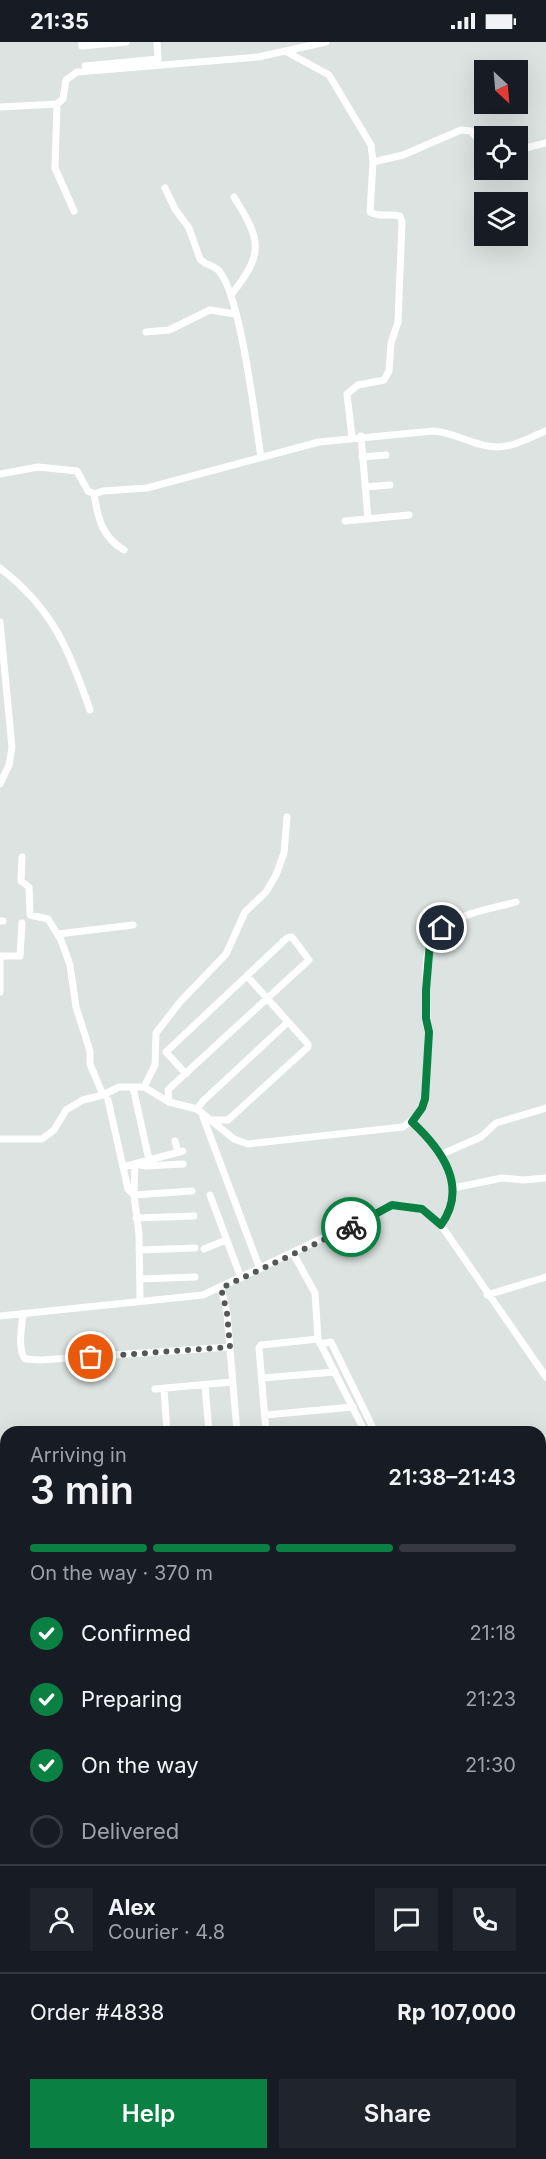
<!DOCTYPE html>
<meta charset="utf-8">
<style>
body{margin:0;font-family:Inter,sans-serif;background:#20242c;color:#f1f3f6;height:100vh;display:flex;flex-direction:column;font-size:22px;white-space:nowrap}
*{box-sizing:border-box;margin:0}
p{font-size:20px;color:#9ea1a6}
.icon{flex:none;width:33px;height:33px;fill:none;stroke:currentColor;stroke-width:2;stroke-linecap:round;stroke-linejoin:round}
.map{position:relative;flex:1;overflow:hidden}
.panel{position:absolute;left:0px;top:1384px;width:546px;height:734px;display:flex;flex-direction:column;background:#171b24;border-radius:18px 18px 0 0;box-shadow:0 6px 24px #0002}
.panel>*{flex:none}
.needle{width:39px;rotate:154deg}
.tools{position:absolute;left:474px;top:18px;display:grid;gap:12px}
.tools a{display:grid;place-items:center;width:54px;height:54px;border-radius:0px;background:#171b24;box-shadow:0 6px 24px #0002;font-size:30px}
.pin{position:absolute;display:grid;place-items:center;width:51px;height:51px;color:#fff;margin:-26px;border:3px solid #fff;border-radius:50%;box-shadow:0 2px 6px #0007}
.courier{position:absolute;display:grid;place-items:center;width:60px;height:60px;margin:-30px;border:4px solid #0b8043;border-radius:50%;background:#fff;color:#222;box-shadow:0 2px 8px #0007}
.overview em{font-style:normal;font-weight:600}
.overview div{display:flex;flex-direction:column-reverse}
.overview{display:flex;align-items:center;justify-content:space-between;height:102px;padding:0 30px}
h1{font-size:39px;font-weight:600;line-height:45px}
.bar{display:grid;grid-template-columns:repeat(4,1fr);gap:9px 6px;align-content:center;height:72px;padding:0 30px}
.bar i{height:8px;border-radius:4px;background:#363941}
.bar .active{background:#0b8043}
.bar p{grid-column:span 4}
.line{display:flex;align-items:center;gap:15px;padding:0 30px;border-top:2px solid #363941}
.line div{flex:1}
.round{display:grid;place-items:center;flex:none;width:63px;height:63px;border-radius:0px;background:#20242c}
ol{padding:0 30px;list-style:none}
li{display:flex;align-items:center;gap:18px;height:66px}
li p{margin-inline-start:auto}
li .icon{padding:6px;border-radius:50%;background:#0b8043;color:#fff;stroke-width:4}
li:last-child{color:#9ea1a6}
li i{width:33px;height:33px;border:3px solid #363941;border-radius:50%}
.cta{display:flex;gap:12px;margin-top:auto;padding:12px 30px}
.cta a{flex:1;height:69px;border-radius:0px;background:#0b8043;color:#fff;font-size:24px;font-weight:600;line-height:69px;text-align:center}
.cta a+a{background:#20242c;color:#f1f3f6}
.status{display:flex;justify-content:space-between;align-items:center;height:42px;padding:0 30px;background:#171b24;direction:ltr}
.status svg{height:16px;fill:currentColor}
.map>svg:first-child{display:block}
</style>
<div class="status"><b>21:35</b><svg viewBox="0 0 49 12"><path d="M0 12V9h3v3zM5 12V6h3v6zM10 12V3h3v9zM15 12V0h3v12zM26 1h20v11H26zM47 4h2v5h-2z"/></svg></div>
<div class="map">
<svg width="546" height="2117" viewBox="0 0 546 2117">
<rect width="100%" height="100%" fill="#dce3e1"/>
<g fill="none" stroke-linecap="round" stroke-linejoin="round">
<path stroke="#fff" stroke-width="7" d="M82,0v4l44,-4
M287,10l42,23 42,70 2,17 -3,50c9,6 20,1 30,4l2,6 -4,100 -7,21 -2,28 -5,9 -26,5 -11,9 5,43
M85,24l73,-7 -1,-17
M57,62l-2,64 19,43
M0,65l57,-3 6,-5 3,-19 11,-8 181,-15 68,-15
M518,108l28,-7
M373,120l30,-7 58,-25 10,1 13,15
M165,146l10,21 14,19 11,31c5,6 14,6 19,12 22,25 36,149 42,186
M231,253c33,-42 31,-53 3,-98
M146,290l23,-2 41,-20 25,4
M361,394l7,83
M362,415l24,-2
M0,432l38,-7 39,4 11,20 6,3c4,25 8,43 30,56
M365,445l25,-2
M94,452l9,-3 44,-3 172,-46 114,-11c22,1 42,16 64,16 17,0 33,-10 49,-16
M345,479l64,-6
M0,526c52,40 69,81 90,142
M0,580l12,125 -3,18 -9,19
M22,815l-1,24 8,6 1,28 18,4 13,21 9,25 6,42 14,44v13l13,31
M0,879h3
M58,892l75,-9
M0,950v-36h20l2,-33
M144,1045l11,-22 1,-32 24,-31 46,-48 19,-42 21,-20 10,-17 8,-22 3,-36
M134,1050l15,68
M108,1058l20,89 6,6 5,39 1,67
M169,1060l-1,-12 5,-5 136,-125 -17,-23 -5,1 -121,114 20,22
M197,1067l6,-8 85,-79
M203,1075l57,152
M208,1078h20l80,-73v-3l-61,-68
M412,1080c29,27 57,64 29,103
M0,1097h42l12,-9 12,-20 17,-10 20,-5 16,-8h25l25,15 28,7 37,30 14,5 155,-17c11,-7 18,-15 22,-28 1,-21 3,-43 3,-65 1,-23 -9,-81 7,-100 18,-20 56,-25 81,-32
M175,1099l3,11
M442,1112l39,-17 15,-14 50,-15
M183,1122l-37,2 -11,-2 -1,31 58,-4
M123,1125l60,-16
M453,1146l49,-10 21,2 23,-2
M210,1153l31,83
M136,1176l58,-2
M204,1207l22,-9
M139,1208l56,-2
M293,1211l22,40 3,46 47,93
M140,1237l55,-2
M221,1246l6,25 10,119
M487,1253l59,-18
M23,1272c-1,13 -6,33 2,45l16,1 189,-13
M0,1274l203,-21 189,-90c25,0 31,5 49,20l105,152
M320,1302l11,-2 44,90
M262,1336l73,-6
M205,1343l4,47
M155,1347l77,-7
M164,1347l3,43
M265,1373l88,-8
M266,1390l-7,-84 2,-3 57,-6
M0,1777h6
M0,1797l6,-1
M0,1823l6,-1
M0,1862l6,-1
M0,1900l6,-1
M540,1926l6,-1
M0,1934l6,-1
M0,1966l6,-1
M0,2020h6
M301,2112l2,5"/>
<path stroke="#fff" stroke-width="8" d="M0,1703l6,16
M194,2112l1,5"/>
</g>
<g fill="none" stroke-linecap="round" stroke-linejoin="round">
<path stroke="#545757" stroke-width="6" stroke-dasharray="0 10.8" d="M91,1315l139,-10 -3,-34 -6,-25 130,-61"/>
<path stroke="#0b8043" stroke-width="8" d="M351,1185l41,-22 30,4 19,16c28,-39 0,-76 -29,-103l10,-14 3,-9 4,-67 -3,-14v-28l4,-48 12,-14"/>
</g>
</svg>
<div class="tools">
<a><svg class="needle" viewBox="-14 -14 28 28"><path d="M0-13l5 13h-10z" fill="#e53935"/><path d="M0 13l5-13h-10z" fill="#9ea1a6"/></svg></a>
<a><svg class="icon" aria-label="locate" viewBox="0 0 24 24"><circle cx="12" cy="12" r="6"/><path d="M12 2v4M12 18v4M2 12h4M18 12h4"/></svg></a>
<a><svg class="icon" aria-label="layers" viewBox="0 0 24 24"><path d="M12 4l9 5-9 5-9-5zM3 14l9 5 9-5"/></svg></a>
</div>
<div class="pin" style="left:91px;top:1315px;background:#ea580c"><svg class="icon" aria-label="bag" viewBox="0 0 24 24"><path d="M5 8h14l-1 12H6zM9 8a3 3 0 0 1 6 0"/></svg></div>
<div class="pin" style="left:442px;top:886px;background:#1f2937"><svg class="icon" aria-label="home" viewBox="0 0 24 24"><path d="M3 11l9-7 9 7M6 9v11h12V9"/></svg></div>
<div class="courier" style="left:351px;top:1185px"><svg class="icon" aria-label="bike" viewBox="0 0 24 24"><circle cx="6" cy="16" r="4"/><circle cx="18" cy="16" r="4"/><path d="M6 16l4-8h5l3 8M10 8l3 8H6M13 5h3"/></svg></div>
<section class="panel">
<div class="overview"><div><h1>3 min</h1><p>Arriving in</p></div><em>21:38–21:43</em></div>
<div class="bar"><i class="active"></i><i class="active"></i><i class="active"></i><i></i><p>On the way · 370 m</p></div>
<ol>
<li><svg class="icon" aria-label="check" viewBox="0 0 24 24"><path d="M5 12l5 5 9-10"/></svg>Confirmed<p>21:18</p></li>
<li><svg class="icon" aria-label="check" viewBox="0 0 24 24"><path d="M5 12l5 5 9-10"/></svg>Preparing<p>21:23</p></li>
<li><svg class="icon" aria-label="check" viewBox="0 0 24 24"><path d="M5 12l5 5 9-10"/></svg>On the way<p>21:30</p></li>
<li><i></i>Delivered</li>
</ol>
<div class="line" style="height:108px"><a class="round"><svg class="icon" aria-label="person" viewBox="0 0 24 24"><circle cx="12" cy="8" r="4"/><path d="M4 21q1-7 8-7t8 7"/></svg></a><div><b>Alex</b><p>Courier · 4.8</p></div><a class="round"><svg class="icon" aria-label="chat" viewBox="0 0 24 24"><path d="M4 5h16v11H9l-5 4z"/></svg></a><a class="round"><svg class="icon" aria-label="phone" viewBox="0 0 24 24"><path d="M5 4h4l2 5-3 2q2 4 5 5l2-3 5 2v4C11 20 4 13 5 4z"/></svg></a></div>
<div class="line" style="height:78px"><div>Order #4838</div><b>Rp 107,000</b></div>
<div class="cta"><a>Help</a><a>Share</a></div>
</section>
</div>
